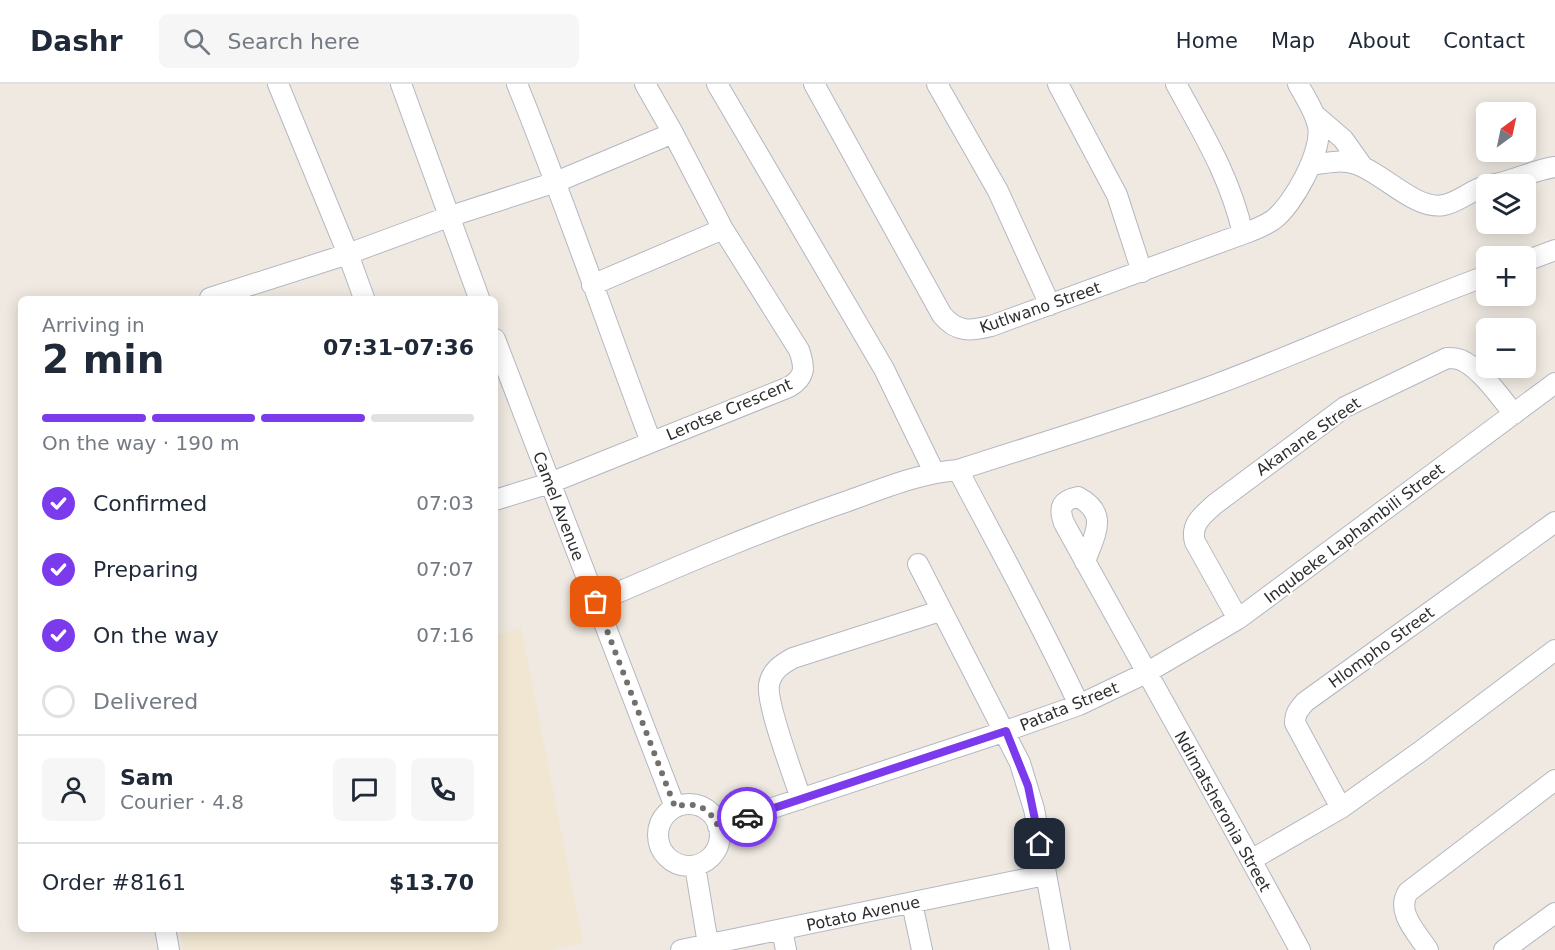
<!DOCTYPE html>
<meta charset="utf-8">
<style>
body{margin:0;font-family:"DejaVu Sans",sans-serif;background:#f6f6f7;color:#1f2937;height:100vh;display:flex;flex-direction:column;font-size:22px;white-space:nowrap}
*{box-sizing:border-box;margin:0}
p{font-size:20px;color:#747a83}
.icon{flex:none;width:33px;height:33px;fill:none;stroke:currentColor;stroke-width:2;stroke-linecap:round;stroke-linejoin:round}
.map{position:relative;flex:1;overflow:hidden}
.panel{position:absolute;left:18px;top:212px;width:480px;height:636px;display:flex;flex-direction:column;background:#fff;border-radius:9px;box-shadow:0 3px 15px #0003}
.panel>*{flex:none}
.needle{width:39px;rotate:33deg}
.tools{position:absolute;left:1476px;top:18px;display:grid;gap:12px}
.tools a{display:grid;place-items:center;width:60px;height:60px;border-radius:9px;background:#fff;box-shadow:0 3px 15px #0003;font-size:30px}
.pin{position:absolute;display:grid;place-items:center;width:51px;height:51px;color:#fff;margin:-26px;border-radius:12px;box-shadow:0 3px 9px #0006}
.courier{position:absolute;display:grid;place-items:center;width:60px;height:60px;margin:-30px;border:4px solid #7c3aed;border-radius:50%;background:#fff;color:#222;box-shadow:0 2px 8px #0007}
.overview em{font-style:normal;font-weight:700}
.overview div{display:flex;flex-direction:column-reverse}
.overview{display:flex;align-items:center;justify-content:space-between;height:102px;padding:0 24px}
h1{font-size:39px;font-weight:700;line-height:45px}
.bar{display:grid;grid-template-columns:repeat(4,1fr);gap:9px 6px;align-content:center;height:72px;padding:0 24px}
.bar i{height:8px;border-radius:4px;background:#e0e1e3}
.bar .current{background:#7c3aed}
.bar p{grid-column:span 4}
.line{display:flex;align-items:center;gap:15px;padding:0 24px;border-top:2px solid #e0e1e3}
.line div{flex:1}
.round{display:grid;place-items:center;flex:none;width:63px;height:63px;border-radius:9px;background:#f6f6f7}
ol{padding:0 24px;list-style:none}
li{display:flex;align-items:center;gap:18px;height:66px}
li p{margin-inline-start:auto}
li .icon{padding:6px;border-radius:50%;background:#7c3aed;color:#fff;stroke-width:4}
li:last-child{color:#747a83}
li i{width:33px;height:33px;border:3px solid #e0e1e3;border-radius:50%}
header{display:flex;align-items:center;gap:36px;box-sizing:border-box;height:84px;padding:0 30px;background:#fff;border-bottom:2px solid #e0e1e3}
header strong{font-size:28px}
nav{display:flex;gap:33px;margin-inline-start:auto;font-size:21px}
.search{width:420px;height:54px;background:#f6f6f7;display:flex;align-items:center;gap:15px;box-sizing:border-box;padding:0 21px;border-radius:9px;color:#747a83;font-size:22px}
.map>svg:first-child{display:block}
</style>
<header>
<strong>Dashr</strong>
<div class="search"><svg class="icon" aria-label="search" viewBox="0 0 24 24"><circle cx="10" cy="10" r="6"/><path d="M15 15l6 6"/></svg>Search here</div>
<nav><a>Home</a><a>Map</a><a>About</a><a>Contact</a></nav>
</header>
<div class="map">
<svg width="1555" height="866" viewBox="0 0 1555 866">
<rect width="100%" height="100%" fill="#efe9e1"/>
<path fill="#f0e6d1" d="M521,543l62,316 -33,7h-366l-4,-21 315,-1v-292z"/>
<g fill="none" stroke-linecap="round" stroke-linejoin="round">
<defs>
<path id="minor" d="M278,0l70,170 16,44
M401,0l78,214
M517,0c48,118 89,239 134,358
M717,0l167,285 50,103
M814,0l128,231c15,18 29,16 49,11l252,-92c11,-4 21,-8 30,-14 20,-15 50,-69 45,-94 -3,-15 -13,-29 -20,-42
M937,0l61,107 52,114
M1058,0l59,111 25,77
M1176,0c28,51 54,93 67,150
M1315,31l28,24 20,28
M1310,81c15,-2 31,-6 46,-1 27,9 60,47 88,41 15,-3 27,-15 42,-19
M1495,100c21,-4 39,-14 60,-17
M1526,177l29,-11
M592,201l131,-56
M210,214l138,-44 100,-37 108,-35 117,-49 -28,-49
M495,255l180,468
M958,386c41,78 84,155 121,235
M495,416l55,-17 239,-96c17,-10 16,-20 10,-37l-76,-121 -50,-96
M1085,478c9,-27 25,-48 -7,-65 -16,3 -20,10 -14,26 78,142 159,284 236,427
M918,480l102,199 14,46 26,141
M596,518c83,-36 166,-72 252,-101 36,-13 72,-28 110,-31 86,-28 174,-54 259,-86 91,-34 178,-75 269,-108
M1238,535l-43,-77c-5,-18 8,-27 20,-38l130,-97 102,-49c7,0 12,0 18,4 18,10 36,36 49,52
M801,715c-7,-22 -35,-95 -32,-114 2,-14 13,-21 24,-27l147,-47
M658 751a31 31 0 1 1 62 0a31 31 0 1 1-62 0Z
M1341,724l-46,-85c0,-10 4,-14 10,-21l250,-180
M718,742l288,-95 73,-26 67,-32 92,-54 317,-236
M1251,776l90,-52 80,-57 134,-101
M695,782l14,84
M912,819l10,47
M165,844l4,22
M782,846l4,20
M681,866l364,-75
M1428,866c-10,-16 -33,-38 -20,-58l147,-112
M1504,866l51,-37"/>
</defs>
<use href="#minor" stroke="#b4b7c1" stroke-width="22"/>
<use href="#minor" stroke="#fff" stroke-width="20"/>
</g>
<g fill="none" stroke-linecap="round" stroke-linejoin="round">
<path stroke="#726f6d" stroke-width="6" stroke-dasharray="0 10.8" d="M596,518l79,205c20,-6 34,0 43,19l29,-9"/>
<path stroke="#7c3aed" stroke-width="8" d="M747,733l259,-86 22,55 12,58"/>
</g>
<g text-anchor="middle" stroke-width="4.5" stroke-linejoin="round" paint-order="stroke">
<g font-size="16" fill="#2e2e2e" stroke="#fff">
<text transform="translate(1040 223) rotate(-19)" y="6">Kutlwano Street</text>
<text transform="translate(729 325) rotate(-23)" y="6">Lerotse Crescent</text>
<text transform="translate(1308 352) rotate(-35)" y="6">Akanane Street</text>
<text transform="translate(559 422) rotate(69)" y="6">Camel Avenue</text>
<text transform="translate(1354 449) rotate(-37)" y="6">Inqubeke Laphambili Street</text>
<text transform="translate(1381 563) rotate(-36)" y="6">Hlompho Street</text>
<text transform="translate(1069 622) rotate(-22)" y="6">Patata Street</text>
<text transform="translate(1223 727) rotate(61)" y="6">Ndimatsheronia Street</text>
<text transform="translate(863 829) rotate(-12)" y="6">Potato Avenue</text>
</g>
</g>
</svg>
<div class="tools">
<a><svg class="needle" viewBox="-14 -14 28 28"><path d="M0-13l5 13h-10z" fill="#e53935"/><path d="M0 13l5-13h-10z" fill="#747a83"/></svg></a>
<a><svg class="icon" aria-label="layers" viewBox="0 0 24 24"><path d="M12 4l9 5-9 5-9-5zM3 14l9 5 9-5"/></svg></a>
<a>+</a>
<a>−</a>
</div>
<div class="pin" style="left:596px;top:518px;background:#ea580c"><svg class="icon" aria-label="bag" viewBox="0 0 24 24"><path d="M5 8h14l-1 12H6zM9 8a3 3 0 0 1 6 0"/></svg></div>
<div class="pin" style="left:1040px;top:760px;background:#1f2937"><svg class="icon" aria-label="home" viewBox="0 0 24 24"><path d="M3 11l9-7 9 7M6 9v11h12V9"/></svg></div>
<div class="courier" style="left:747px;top:733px"><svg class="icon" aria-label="car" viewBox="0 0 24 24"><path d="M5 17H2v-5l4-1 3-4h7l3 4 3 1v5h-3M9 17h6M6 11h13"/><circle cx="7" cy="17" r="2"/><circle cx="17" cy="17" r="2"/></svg></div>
<section class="panel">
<div class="overview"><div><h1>2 min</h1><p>Arriving in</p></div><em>07:31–07:36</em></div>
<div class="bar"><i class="current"></i><i class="current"></i><i class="current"></i><i></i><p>On the way · 190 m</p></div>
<ol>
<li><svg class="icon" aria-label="check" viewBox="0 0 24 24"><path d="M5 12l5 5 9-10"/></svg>Confirmed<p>07:03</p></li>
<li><svg class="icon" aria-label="check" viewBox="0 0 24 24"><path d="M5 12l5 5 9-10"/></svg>Preparing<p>07:07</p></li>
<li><svg class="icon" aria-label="check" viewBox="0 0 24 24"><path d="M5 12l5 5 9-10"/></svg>On the way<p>07:16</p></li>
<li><i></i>Delivered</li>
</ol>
<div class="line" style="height:108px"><a class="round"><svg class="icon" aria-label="person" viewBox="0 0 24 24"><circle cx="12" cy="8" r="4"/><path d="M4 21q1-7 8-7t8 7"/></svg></a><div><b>Sam</b><p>Courier · 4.8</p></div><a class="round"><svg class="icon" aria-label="chat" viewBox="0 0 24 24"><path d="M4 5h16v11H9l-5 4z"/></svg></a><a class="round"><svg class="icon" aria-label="phone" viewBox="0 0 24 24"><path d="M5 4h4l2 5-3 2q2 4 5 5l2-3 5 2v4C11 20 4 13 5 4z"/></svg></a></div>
<div class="line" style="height:78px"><div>Order #8161</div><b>$13.70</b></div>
</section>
</div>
